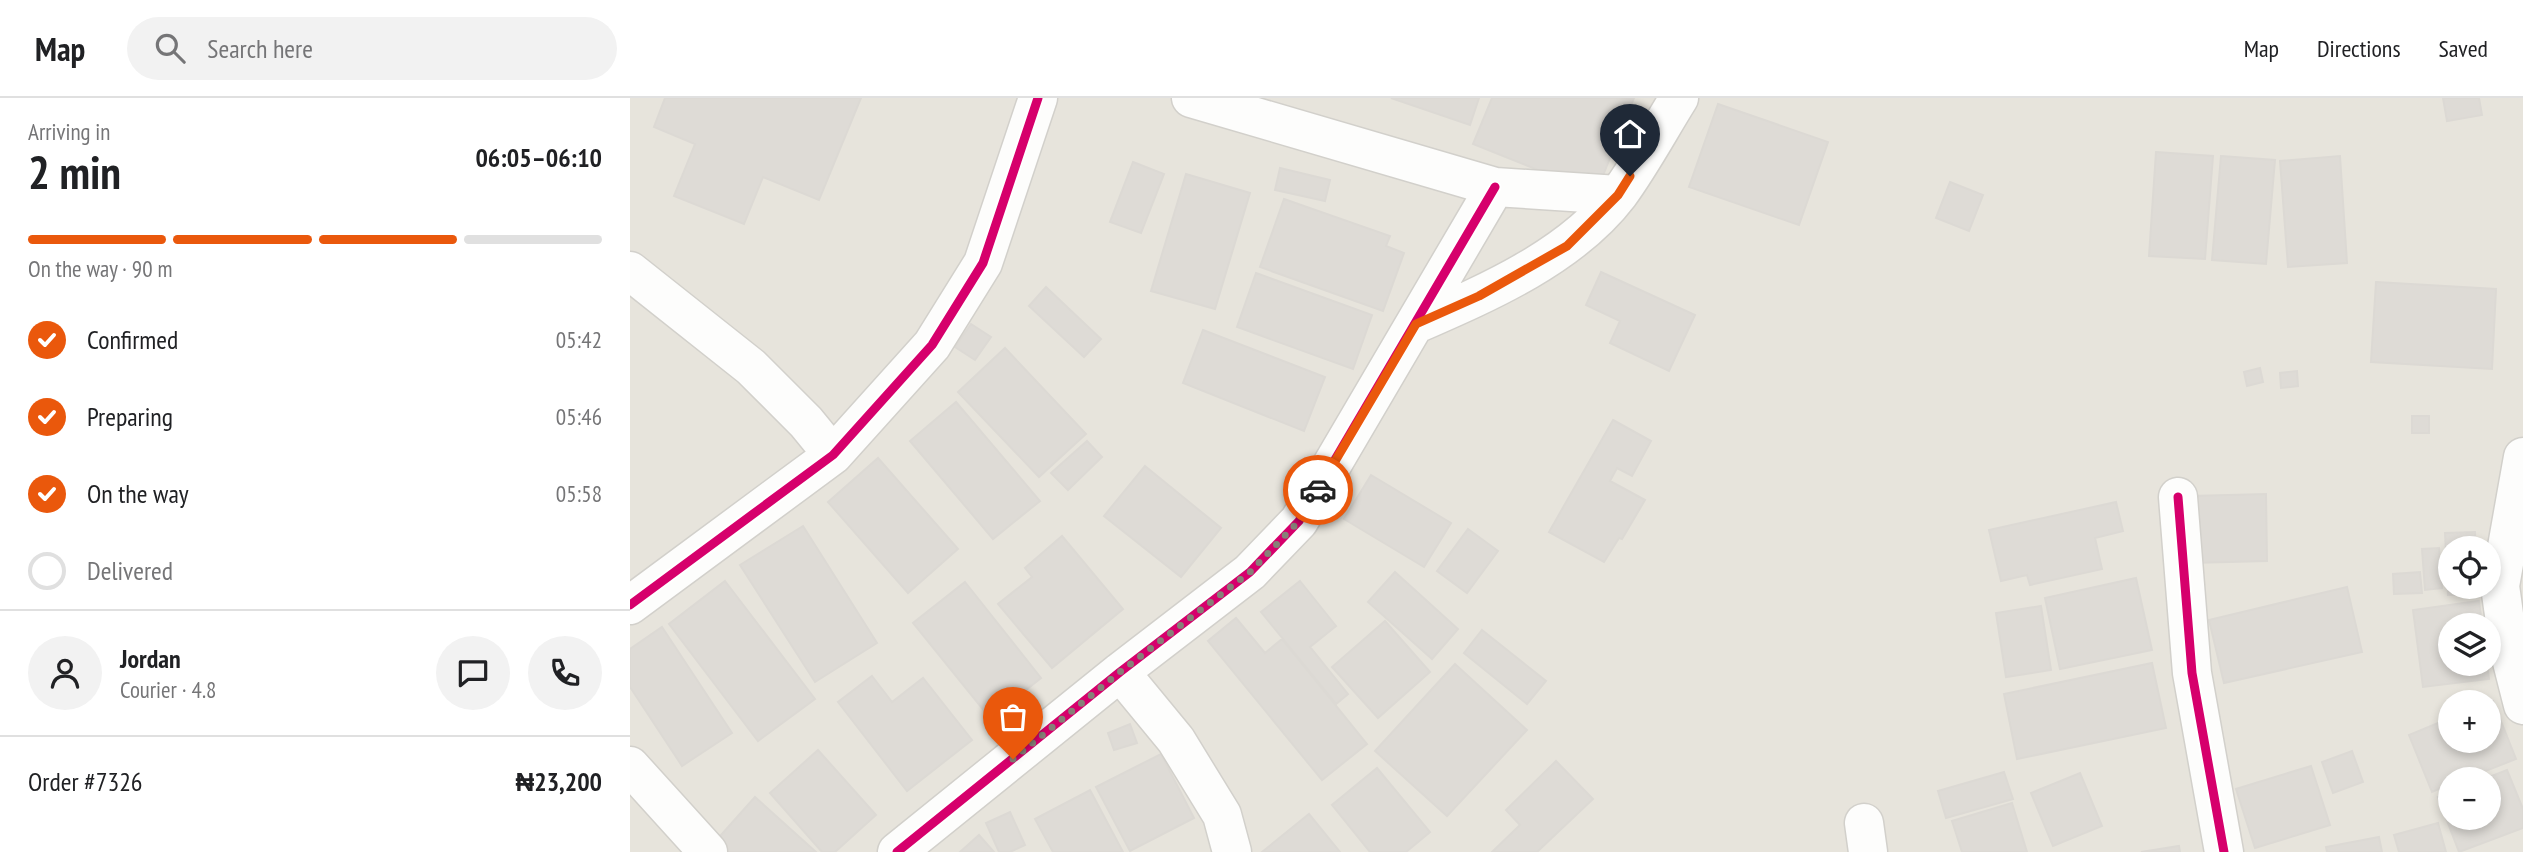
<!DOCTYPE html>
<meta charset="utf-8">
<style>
body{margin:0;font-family:"PT Sans Narrow",sans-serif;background:#f2f2f2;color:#202124;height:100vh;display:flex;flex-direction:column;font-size:26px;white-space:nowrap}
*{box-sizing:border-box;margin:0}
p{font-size:23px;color:#757577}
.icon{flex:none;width:38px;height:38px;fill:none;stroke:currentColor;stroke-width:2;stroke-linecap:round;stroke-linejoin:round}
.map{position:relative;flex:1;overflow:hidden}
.drawer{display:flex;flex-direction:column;background:#fff;width:630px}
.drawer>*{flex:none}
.fabs{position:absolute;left:1808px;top:438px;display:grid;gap:14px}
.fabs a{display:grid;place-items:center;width:63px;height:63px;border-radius:50%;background:#fff;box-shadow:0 4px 10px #0003;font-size:35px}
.pin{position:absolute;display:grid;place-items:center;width:60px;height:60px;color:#fff;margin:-72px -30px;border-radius:50% 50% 50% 0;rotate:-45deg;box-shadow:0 0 7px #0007}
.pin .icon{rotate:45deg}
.courier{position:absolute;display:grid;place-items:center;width:70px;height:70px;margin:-35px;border:5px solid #ea580c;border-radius:50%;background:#fff;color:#222;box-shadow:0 2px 9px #0007}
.head em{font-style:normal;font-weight:700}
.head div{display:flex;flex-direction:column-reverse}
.head{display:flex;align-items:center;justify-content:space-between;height:119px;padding:0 28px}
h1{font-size:46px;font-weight:700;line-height:52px}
.bar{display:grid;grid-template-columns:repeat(4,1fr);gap:10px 7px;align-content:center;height:84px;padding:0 28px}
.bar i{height:9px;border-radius:5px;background:#e0e0e0}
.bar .selected{background:#ea580c}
.bar p{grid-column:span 4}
.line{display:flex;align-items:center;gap:18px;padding:0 28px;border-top:2px solid #e0e0e0}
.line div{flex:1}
.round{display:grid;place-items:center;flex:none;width:74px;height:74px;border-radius:37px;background:#f2f2f2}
ol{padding:0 28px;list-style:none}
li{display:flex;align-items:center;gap:21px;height:77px}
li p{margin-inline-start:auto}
li .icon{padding:7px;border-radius:50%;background:#ea580c;color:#fff;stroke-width:4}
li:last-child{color:#757577}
li i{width:38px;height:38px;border:4px solid #e0e0e0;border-radius:50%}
header{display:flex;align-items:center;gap:42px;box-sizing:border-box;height:98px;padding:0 35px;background:#fff;border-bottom:2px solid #e0e0e0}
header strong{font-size:33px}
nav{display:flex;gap:38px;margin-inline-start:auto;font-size:24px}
.search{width:490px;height:63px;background:#f2f2f2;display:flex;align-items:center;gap:18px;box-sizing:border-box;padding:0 24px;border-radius:38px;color:#757577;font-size:26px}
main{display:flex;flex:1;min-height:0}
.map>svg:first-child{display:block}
</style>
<header>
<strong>Map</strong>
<div class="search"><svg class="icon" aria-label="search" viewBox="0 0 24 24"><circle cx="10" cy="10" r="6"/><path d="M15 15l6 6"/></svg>Search here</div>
<nav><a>Map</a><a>Directions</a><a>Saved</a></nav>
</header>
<main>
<section class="drawer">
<div class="head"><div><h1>2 min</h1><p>Arriving in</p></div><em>06:05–06:10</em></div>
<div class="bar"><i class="selected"></i><i class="selected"></i><i class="selected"></i><i></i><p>On the way · 90 m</p></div>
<ol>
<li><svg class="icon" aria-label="check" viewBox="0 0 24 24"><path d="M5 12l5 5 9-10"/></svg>Confirmed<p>05:42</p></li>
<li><svg class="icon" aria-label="check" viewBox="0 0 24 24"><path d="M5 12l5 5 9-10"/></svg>Preparing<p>05:46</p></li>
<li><svg class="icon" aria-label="check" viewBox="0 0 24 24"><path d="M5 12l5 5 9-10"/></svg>On the way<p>05:58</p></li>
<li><i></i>Delivered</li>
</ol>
<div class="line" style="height:126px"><a class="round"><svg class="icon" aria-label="person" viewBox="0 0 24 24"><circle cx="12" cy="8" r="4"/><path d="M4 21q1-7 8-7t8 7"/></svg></a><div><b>Jordan</b><p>Courier · 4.8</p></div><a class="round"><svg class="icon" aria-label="chat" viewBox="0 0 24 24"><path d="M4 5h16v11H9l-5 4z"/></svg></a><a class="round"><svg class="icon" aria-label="phone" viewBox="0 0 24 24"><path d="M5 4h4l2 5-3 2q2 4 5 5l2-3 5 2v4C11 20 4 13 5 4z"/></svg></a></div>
<div class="line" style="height:91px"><div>Order #7326</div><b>₦23,200</b></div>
</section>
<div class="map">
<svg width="1893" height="754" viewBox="0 0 1893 754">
<rect width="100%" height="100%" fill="#f4f2ee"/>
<path fill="#e7e4dc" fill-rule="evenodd" d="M0,0h1893v754h-1893zM1820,450h38v38h-38zM1820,527h38v38h-38zM1820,604h38v38h-38zM1820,681h38v38h-38z"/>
<path fill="#dedbd6" stroke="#dcd9d4" stroke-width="2" d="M35,0h196l-42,102 -56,-23 -19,47 -70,-28 21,-52 -41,-17z
M761,0h88l-9,27z
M862,0h142l-38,95 -123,-49z
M1813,0h36l3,17 -35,6z
M1088,6l110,38 -29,83 -110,-38z
M1526,54l57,4 -8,103 -56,-3z
M1591,58l54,4 -9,104 -54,-4z
M1710,58l7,107 -59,4 -8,-106z
M503,64l31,12 -23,59 -31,-11z
M650,70l50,12 -5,21 -50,-11z
M556,76l64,19 -35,116 -64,-18z
M1320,84l33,13 -14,36 -33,-13z
M654,101l106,37 -4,10 18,7 -21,58 -123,-44z
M971,174l94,43 -26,56 -59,-28 10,-22 -34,-16z
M626,175l116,42 -19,54 -116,-42z
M1746,184l120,7 -4,80 -121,-7z
M416,189l55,52 -17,18 -55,-51z
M341,226l20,13 -16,23 -20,-13z
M573,232l122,47 -21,54 -121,-48z
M375,250l81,86 -47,43 -81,-85z
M1630,270l3,14 -16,4 -3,-14z
M1667,273l1,15 -17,2 -1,-15z
M326,304l84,99 -47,38 -83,-98z
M1782,318h17v17h-17z
M983,322l38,21 -19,35 -15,-8 -7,13 35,19 -23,39 -3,-1 -15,24 -55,-30z
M457,343l15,16 -34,33 -17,-17z
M248,360l80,91 -50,44 -80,-91z
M515,368l76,62 -40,49 -77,-61z
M741,377l80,48 -27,44 -80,-48z
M1636,396l1,67 -76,2 -1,-67z
M1486,404l7,29 -28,7 7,31 -72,16 -3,-10 -26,6 -12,-51z
M173,428l74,117 -62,39 -75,-117z
M838,431l30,22 -31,42 -30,-22z
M1845,434l1,16h-26v38h29v8l-31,1 -3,-62z
M432,438l61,73 -71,59 -54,-64 34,-27 -7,-9z
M1809,450l3,40 -17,2 -3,-41z
M765,474l63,57 -26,30 -64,-57z
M1790,474l2,21 -28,1 -1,-20z
M1506,480l16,72 -92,19 -15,-71z
M95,483l90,118 -57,42 -89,-117z
M670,483l36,45 -26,21 38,47 -12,10 -75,-92z
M335,484l76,96 -51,40 -77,-95z
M1717,489l15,65 -138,31 -15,-63z
M1849,503l3,24h-32v38h37l2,16 -66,8 -10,-77z
M1411,508l10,64 -45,7 -10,-64z
M606,520l29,35 17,-14 85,105 -45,36 -114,-139z
M755,523l45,51 -52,46 -46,-51z
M32,529l70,106 -50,33 -52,-79v-38z
M852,532l64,51 -19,23 -63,-51z
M1522,565l14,65 -149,31 -13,-65z
M825,566l72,66 -80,86 -72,-65z
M242,578l20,26 31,-24 49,62 -65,51 -69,-89z
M1863,603l23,58 -51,20h-15v5l-18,8 -23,-57 41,-17v22h38v-37z
M500,626l7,19 -23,7 -6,-17z
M188,652l58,65 -41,37h-13l-52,-59z
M1722,653l11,31 -30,11 -11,-31z
M531,656l33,64 -64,33 -34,-64z
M926,663l37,38 -56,53h-45l28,-27 -14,-15z
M1681,668l19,59 -75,23 -19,-59z
M747,670l53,64 -24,20h-36l-38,-47z
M1877,672l16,39v19l-64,24 -21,-55 12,-4v24h38v-38h-4z
M1374,674l9,27 -67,19 -8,-27z
M1450,675l22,53 -49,20 -22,-53z
M460,692l33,62h-70l-18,-33z
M125,699l61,55h-94l-9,-8z
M1382,705l15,49h-65l-10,-31z
M380,714l15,33 -15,7h-11l-13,-29z
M679,716l31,38h-78z
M1808,725l8,29h-47l-5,-17z
M349,737l15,17h-34z
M1749,739l3,15h-55l-1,-5z
M1549,748l1,6h-39z"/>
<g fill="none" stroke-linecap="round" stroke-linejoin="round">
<defs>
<path id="minor" d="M561,0l304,89 123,8
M0,173l121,96 55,55 27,33
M786,226c71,-31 155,-67 203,-130 22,-30 40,-64 60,-96
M1893,359l-23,129 9,64 14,55
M1548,399l14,176 32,179
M0,507l203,-150 99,-110 51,-82 55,-165
M490,574l56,68 46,75 10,37
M0,668l78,86
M1234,725l4,29
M267,754l223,-180 130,-100 49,-51 196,-334"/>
</defs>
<use href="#minor" stroke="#d2d0cb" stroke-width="41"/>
<use href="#minor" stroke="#fdfdfc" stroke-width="38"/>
<defs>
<path id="cycleway" d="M1548,399l14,176 32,179
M0,507l203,-150 99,-110 51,-82 55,-165
M267,754l223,-180 130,-100 49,-51 196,-334"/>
</defs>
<use href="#cycleway" stroke="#fff" stroke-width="13"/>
<use href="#cycleway" stroke="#d6006c" stroke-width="9"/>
</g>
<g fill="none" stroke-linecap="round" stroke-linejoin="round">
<path stroke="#868178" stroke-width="7" stroke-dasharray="0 12.6" d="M383,661l107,-87 130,-100 49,-51 19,-31"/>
<path stroke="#ea580c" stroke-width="9" d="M688,392l98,-166 63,-28 88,-50 51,-51 12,-19"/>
</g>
</svg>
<div class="fabs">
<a><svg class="icon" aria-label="locate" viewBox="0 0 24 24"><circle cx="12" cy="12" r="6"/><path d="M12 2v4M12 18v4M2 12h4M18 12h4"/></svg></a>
<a><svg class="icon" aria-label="layers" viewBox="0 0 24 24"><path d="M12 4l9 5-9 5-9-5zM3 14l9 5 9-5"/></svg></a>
<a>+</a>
<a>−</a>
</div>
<div class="pin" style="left:383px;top:661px;background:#ea580c"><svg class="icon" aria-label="bag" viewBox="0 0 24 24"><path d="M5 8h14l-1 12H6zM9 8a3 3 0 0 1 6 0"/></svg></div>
<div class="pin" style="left:1000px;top:78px;background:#1f2937"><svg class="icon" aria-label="home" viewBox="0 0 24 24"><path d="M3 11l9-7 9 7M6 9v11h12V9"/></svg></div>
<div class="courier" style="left:688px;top:392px"><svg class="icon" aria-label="car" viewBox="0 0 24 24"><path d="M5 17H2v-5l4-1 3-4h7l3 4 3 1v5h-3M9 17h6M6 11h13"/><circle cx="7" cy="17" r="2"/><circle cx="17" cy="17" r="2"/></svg></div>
</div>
</main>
